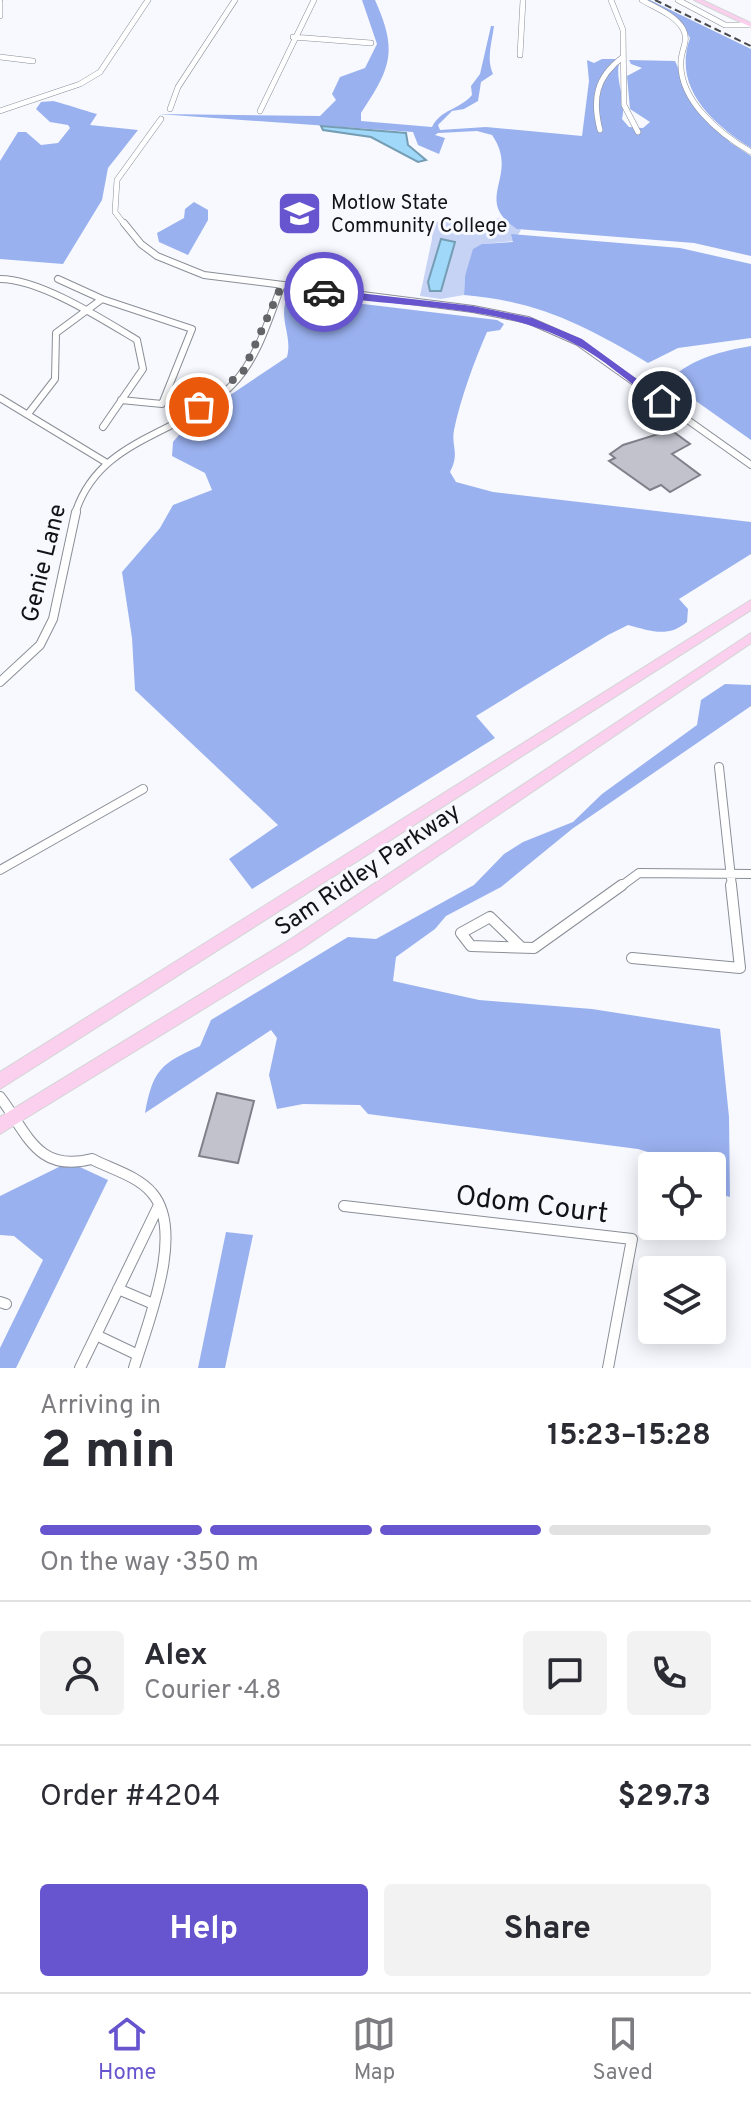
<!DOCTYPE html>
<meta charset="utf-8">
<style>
body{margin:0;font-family:Overpass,sans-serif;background:#f2f2f3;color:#2b2b33;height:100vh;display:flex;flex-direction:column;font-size:30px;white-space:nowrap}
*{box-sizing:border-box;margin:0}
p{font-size:26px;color:#7c7c81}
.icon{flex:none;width:44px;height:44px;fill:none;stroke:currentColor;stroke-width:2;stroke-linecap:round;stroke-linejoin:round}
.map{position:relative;height:1368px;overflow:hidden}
.details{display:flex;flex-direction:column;background:#fff;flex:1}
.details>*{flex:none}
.tools{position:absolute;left:638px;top:1152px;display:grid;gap:16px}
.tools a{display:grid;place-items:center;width:88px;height:88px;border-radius:8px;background:#fff;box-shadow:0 4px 20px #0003;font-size:40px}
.pin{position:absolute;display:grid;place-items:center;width:68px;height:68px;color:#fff;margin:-34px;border:4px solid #fff;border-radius:50%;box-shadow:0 2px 8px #0007}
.courier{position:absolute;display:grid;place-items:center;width:80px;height:80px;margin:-40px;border:6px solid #6655ce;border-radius:50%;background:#fff;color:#222;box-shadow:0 2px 10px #0007}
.overview em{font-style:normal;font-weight:700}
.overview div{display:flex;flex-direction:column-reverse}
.overview{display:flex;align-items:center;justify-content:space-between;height:136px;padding:0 40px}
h1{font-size:52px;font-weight:700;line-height:60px}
.bar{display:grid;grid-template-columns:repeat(4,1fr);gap:12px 8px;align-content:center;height:96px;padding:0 40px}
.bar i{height:10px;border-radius:6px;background:#e1e1e2}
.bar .current{background:#6655ce}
.bar p{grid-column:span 4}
.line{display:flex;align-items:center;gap:20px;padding:0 40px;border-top:2px solid #e1e1e2}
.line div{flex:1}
.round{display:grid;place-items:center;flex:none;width:84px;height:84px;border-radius:8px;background:#f2f2f3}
.cta{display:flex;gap:16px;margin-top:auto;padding:16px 40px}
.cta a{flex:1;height:92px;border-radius:8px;background:#6655ce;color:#fff;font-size:32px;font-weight:700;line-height:92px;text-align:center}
.cta a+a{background:#f2f2f3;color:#2b2b33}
.menu{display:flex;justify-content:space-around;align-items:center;height:112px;border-top:2px solid #e1e1e2;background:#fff;font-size:22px;color:#7c7c81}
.menu a{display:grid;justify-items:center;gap:4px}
.menu .current{color:#6655ce}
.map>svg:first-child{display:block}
</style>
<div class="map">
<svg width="751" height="1368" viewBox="0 0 751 1368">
<rect width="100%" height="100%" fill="#f7f9ff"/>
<path fill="#c6d3f5" d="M500,218l21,12 -7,11 -32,3 -17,32 -1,19 -23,4 -21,-3 12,-57 -1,-8 -13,-10 49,2z"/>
<path fill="#9ab1ef" d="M362,0h13c23,51 16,68 -14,113v8l71,6c9,-18 27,-17 40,-32l-1,-9 9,-12 11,-48h3c-2,16 -8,33 -1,48l-12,8 -3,19 -14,8 -12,2 -14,14 2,5 46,-3 96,9 7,-55 -2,-21 7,3 8,-4h14l3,4c-4,19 8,37 3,56l7,8 14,1 7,-6 -20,-13 -3,-33 15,-8 -11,-4 -2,-4 46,1 22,49 34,33 20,13v100l-57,-13 -177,-14c-46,-30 4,-52 -25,-94l-15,-4 -39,2 -3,2 10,3 -6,16 -21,-9 -5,-13 -255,-18 162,2 16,-16 -4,-6 8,-17 25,-9 12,-24z
M643,0h7l101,49v99c-38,-24 -79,-60 -61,-110l-9,-15z
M53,101c16,4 29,9 44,13l-7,11 48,5 -30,38 -6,32 -39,64 -63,-5v-98l18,-29h8l15,13 17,-2 12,-15 -2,-3 -18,-3 -14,-13 5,-7z
M194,202l14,8v10l-20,35 -29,-13 -2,-9 27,-15 1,-9z
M511,234l169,14 71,16v74l-73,10 -30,15c-62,-37 -110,-62 -184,-68l1,-19 8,-27 9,-5 31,-2z
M288,295l209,25 7,4 -4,6 -13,2c-13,30 -26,65 -33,98 -3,18 6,22 -4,42l6,10 37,10 258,30v32l-72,45 9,10 -1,13c-19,16 -36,9 -59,3l-20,10 -132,81 19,22 -243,151 -23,-30 49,-34 -143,-135 -3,-52 -10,-66 38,-44 13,-23 39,-15 -7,-17 -33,-17 1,-14 17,-20 97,-65c6,-22 -10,-39 1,-62z
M751,346v94l-72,-51 -8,-10c21,-21 52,-28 80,-33z
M725,684l26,1v21l-179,123 -71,58 -55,29 -11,13 -39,28 -3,24 86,19 113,9 128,20 9,88 1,80 -18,-5v-26h-35l-3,-6 -36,-11 -270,-35 -8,-9 -57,-1 -26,5 -8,-34 8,-37 -6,-8 -126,83c8,-43 15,-49 55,-67l11,-26 137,-83 28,2 98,-54 30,-31 19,-12 50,-20 29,-28 95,-69 4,-25z
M69,1162l39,18 -92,188h-16v-20l43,-88 -29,-24 -14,-1v-39z
M226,1232l27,3 -28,133h-27z"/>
<path fill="#9fd8f8" stroke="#759db4" stroke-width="2" d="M321,126l85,7 2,12 18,15 -8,2 -47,-25 -48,-7z
M441,239l14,3 -14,49h-11l-2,-9z"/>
<path fill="#c1c2cc" stroke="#7f8089" stroke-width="2" d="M671,430l19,14 -18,10 28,21 -30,17 -9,-7 -11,5 -41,-29 6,-3 -5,-4 13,-9z
M217,1093l37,8 -16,62 -39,-7z"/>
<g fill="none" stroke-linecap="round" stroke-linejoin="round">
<defs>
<path id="minor-far3" d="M611,0l12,30 1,75 14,27
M642,0c14,8 33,15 41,29 6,11 -1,19 -2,31 -3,40 39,74 70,92
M678,0l47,25h26
M0,2v14
M293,37l78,6
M520,55l3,-55
M0,57l33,4
M170,109l8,-22 57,-87
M0,111l80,-27 20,-12 48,-72
M260,111l54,-111
M600,130c-8,-31 -4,-53 23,-73
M125,225l-10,-13 2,-32 44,-61"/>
<path id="minor-far2" d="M124,223l17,21 16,12 47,19 269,34 55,11 50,22 173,123
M0,279c40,0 102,40 137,61l6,29 -40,58
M58,279l44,20
M0,398l107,65
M28,414l27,-35 1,-46 46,-34 90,30 -30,75 -41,-4
M75,514c24,-78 107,-78 157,-129 26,-27 36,-64 49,-98"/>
<path id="minor-far1" d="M0,682l40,-37 13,-26 23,-107
M719,767l13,120
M0,870l143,-81
M620,887l19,-14 112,1"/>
<path id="minor" d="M521,947l-31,-30 -29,16 10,13 63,2 88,-63
M632,958l108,10 -9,-83
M0,1097c28,37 37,76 92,62 19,10 46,17 60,34 34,39 -5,131 -18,175
M344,1206l288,33 -24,129
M118,1289l33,14
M0,1302l6,2
M96,1335l42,20
M80,1368l79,-163"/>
<path id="primary" d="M694,0h8l49,23v4z
M751,600v10l-751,479v-17z
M751,633v10l-450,306 -301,185v-17l291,-178z"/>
</defs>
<use href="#minor-far3" stroke="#8a8e96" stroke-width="6"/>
<use href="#minor-far2" stroke="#8a8e96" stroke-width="8"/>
<use href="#minor-far1" stroke="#8a8e96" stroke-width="10"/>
<use href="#minor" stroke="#8a8e96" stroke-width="12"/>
<use href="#primary" stroke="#d4d5d5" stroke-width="2"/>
<use href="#minor-far3" stroke="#fff" stroke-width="5"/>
<use href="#minor-far2" stroke="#fff" stroke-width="6"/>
<use href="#minor-far1" stroke="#fff" stroke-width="8"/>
<use href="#minor" stroke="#fff" stroke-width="10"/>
<use href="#primary" fill="#fad0ee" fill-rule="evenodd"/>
<path stroke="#48494d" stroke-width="2" stroke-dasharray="7 4" stroke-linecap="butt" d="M655,0l96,46"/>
</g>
<path fill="#6655ce" d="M324,289l149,17 59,12 50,21 85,62 -9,3c-27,-20 -55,-46 -85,-61 -79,-41 -168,-33 -252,-49z"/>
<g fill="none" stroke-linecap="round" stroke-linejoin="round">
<path stroke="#626468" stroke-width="8" stroke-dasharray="0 14.4" d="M199,407l44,-35 38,-85 43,5"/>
</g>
<defs>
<symbol id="university-square" viewBox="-11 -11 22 22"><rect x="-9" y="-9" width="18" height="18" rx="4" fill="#6655ce" stroke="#f7f9ff"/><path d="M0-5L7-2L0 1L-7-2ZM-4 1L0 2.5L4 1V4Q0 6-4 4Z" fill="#fff"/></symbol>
</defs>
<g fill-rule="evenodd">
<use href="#university-square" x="274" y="188" width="51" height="51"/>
</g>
<g text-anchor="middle" stroke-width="6" stroke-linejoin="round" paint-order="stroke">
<g font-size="20" fill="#121316" stroke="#f7f9ff" text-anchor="start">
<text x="331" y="209">Motlow State<tspan x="331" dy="23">Community College</tspan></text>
</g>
<g font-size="24" fill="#121316" stroke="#f7f9ff">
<text transform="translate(43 563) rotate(-76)" y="8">Genie Lane</text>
<text transform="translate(367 869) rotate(-34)" y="8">Sam Ridley Parkway</text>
</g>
<g font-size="28" fill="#121316" stroke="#f7f9ff">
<text transform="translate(532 1203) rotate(7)" y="10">Odom Court</text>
</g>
</g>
</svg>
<div class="tools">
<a><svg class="icon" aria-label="locate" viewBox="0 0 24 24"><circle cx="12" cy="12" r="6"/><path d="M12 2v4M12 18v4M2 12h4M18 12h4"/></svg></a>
<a><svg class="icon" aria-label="layers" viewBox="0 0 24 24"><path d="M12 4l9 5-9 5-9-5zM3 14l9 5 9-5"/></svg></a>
</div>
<div class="pin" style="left:199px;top:407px;background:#ea580c"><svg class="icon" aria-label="bag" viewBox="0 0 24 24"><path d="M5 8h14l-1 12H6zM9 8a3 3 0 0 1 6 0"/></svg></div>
<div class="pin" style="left:662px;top:401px;background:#1f2937"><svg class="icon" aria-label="home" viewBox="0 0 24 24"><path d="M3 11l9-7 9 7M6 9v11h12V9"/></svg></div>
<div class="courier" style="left:324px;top:292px"><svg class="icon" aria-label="car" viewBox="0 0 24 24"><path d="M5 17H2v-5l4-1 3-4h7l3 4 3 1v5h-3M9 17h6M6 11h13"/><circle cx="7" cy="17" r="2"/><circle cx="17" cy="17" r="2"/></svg></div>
</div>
<section class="details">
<div class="overview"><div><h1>2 min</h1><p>Arriving in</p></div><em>15:23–15:28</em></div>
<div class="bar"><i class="current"></i><i class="current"></i><i class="current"></i><i></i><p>On the way · 350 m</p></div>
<div class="line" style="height:144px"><a class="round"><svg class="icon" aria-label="person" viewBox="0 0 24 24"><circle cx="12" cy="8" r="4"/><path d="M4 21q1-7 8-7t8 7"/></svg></a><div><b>Alex</b><p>Courier · 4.8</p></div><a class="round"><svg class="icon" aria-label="chat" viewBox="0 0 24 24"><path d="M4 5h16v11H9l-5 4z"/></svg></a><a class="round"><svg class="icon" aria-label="phone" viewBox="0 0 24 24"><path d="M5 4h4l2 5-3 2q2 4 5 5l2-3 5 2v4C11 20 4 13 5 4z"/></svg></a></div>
<div class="line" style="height:104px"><div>Order #4204</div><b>$29.73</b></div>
<div class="cta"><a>Help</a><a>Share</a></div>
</section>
<nav class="menu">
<a class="current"><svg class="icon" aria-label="home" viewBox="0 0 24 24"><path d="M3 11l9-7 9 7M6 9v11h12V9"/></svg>Home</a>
<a><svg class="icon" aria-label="map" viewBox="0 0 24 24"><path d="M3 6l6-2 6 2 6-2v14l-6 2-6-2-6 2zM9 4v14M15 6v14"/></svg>Map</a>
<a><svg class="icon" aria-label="saved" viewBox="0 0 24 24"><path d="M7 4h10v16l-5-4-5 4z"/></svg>Saved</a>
</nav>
